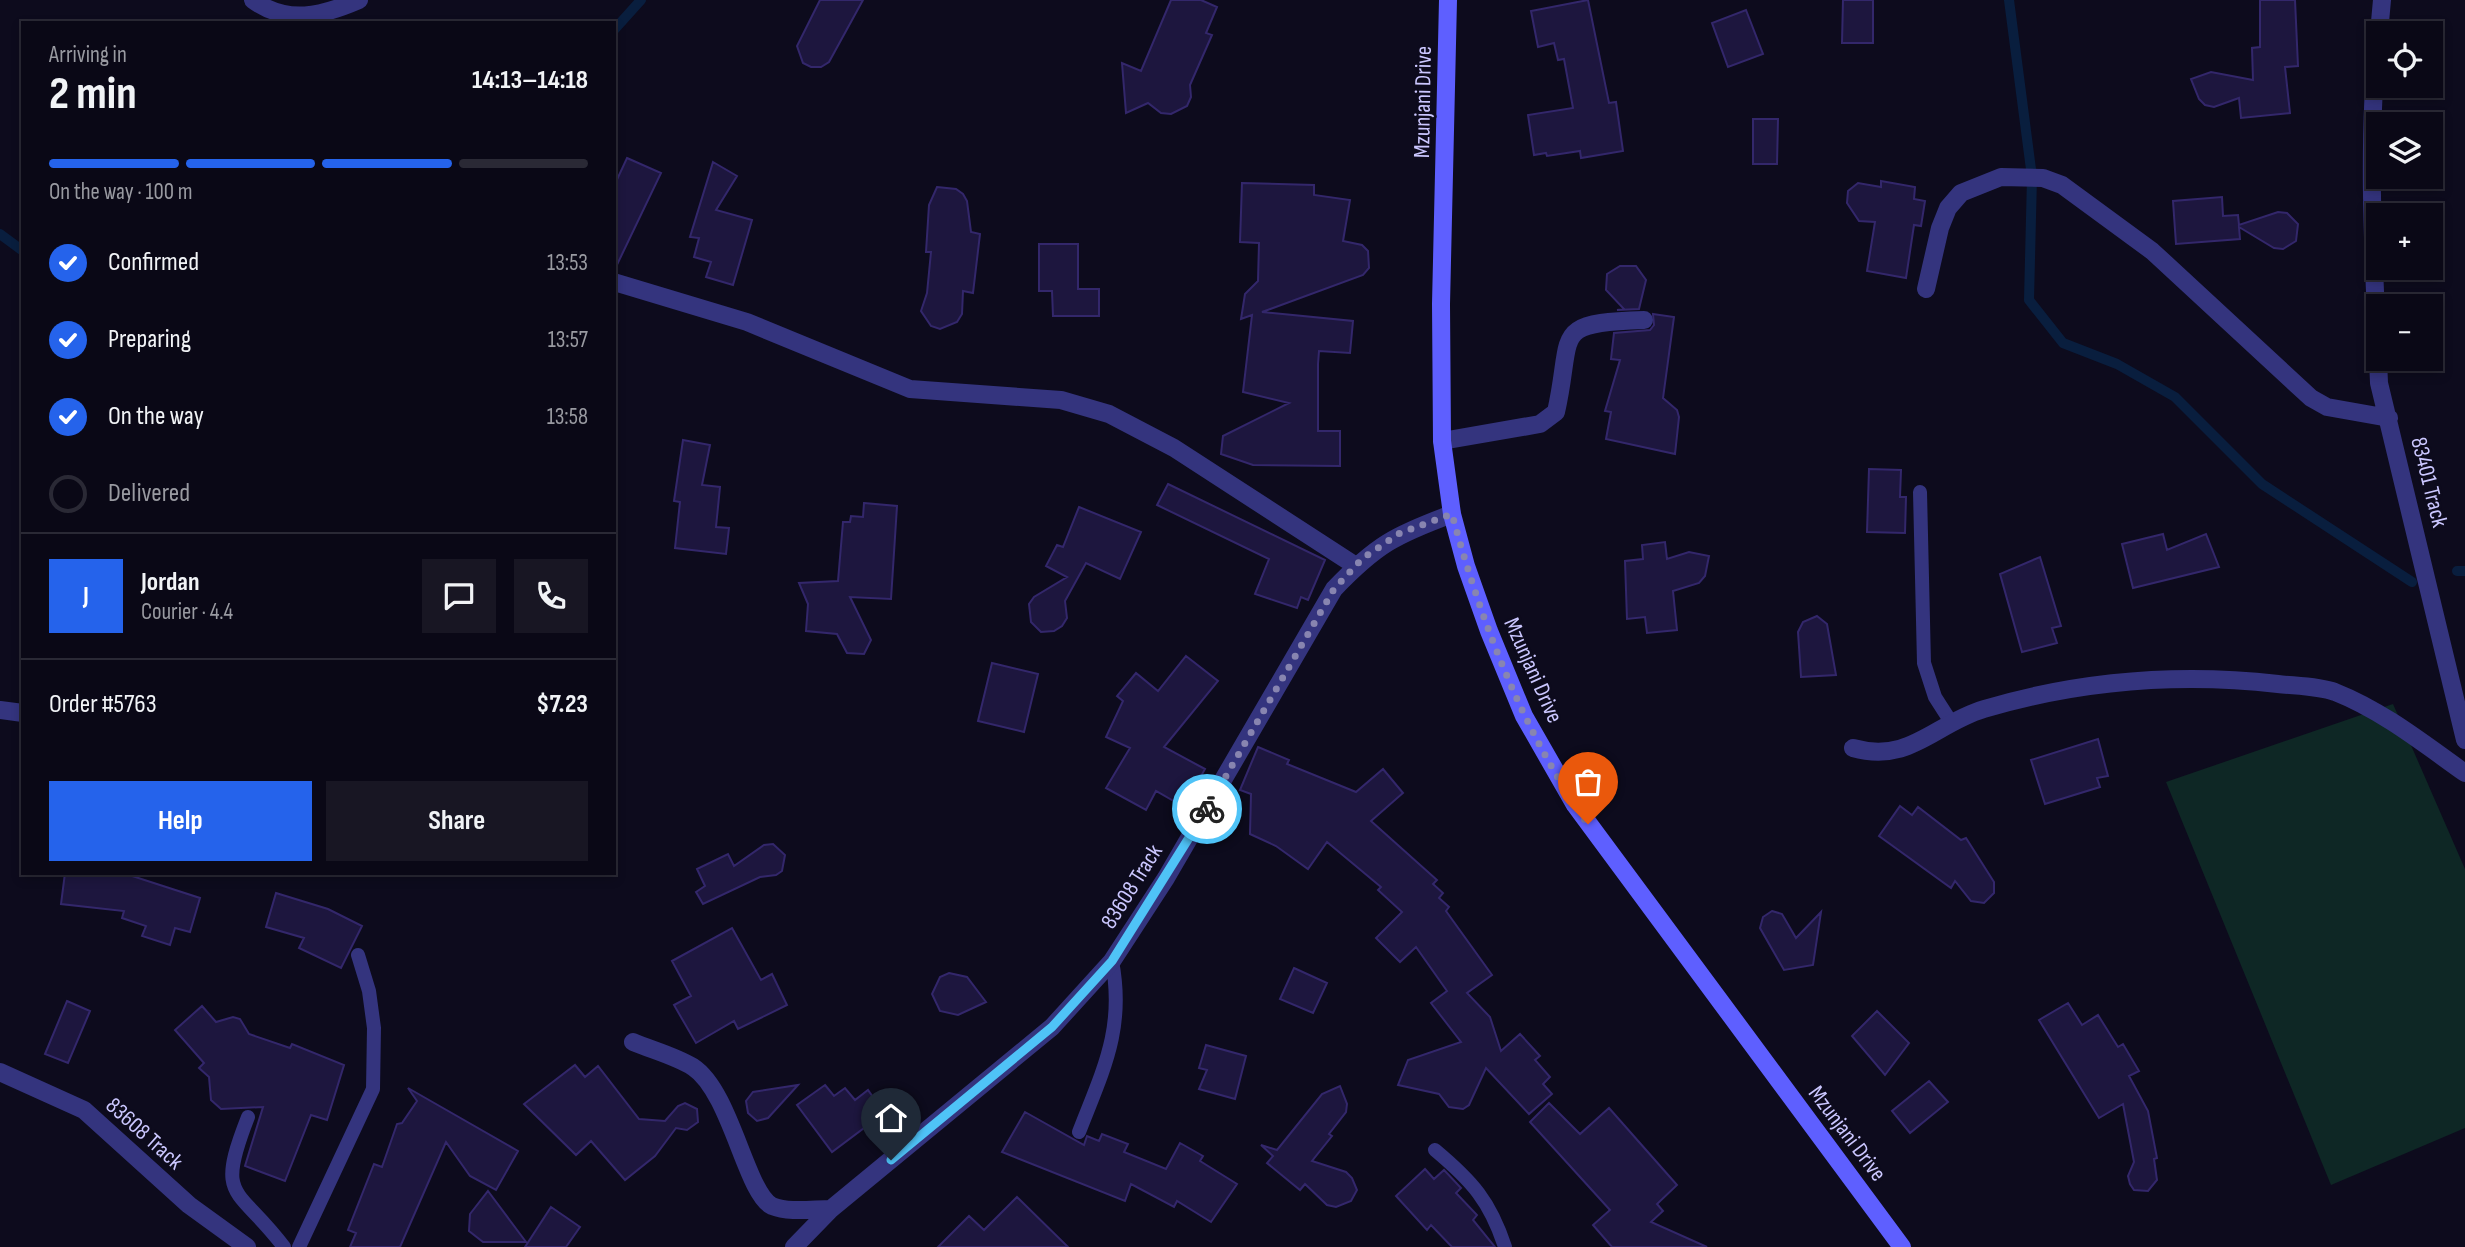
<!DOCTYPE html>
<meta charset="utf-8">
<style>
body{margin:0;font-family:"Sofia Sans Condensed",sans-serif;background:#181623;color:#f1f3f6;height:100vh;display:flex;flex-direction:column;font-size:26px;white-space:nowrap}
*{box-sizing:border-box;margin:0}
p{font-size:23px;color:#999aa1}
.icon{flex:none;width:38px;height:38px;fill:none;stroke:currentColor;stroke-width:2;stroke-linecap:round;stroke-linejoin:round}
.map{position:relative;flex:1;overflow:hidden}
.details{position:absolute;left:21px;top:21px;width:595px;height:854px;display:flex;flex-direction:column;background:#0a0816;border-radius:0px;box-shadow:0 4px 10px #0003,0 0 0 2px #2a2935}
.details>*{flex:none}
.controls{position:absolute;left:2366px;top:21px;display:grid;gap:14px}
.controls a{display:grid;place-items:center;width:77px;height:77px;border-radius:0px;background:#0a0816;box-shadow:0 4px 10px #0003,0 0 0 2px #2a2935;font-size:35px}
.pin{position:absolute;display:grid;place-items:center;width:60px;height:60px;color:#fff;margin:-72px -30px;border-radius:50% 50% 50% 0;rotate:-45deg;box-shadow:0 0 7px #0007}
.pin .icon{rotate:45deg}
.courier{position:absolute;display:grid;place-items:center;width:70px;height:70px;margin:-35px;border:5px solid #4fc3f7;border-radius:50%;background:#fff;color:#222;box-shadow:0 2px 9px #0007}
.summary em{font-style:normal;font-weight:700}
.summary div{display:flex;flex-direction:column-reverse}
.summary{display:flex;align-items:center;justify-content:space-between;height:119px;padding:0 28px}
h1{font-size:46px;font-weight:700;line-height:52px}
.bar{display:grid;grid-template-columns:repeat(4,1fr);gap:10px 7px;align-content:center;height:84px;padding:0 28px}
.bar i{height:9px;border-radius:5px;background:#2a2935}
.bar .active{background:#2563eb}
.bar p{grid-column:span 4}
.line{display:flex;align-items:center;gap:18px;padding:0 28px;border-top:2px solid #2a2935}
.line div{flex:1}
.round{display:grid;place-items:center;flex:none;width:74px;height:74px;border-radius:0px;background:#181623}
ol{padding:0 28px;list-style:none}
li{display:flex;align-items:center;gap:21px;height:77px}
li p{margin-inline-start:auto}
li .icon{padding:7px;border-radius:50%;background:#2563eb;color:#fff;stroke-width:4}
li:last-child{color:#999aa1}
li i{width:38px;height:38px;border:4px solid #2a2935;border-radius:50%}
.button{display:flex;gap:14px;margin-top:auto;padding:14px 28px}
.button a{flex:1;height:80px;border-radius:0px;background:#2563eb;color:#fff;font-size:28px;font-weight:700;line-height:80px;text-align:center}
.button a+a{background:#181623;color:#f1f3f6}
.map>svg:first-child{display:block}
</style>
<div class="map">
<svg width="2465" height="1247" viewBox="0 0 2465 1247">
<rect width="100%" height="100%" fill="#0d0b1d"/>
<path fill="#0e2725" d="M2393,704l72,165v259l-134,57 -165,-403z"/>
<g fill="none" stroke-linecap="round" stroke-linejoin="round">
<path stroke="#091e3e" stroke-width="10" d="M2009,0l23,177 -3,123 34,43 54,21 58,33 87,87 150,98
M614,30l27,-30
M0,234l23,17
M2457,571h8"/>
</g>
<path fill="#1d163e" stroke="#33276b" stroke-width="2" d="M820,0h43l-34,62 -8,5h-10l-8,-4 -6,-17z
M1171,0h30l16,7 -11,26 6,2 -22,50 1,12 -4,9 -16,8 -10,-1 -13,-10 -22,10 -4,-50 19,8z
M1588,0l21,103 7,-1 7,49 -42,7 -1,-7 -33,5 -1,-3 -12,2 -6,-40 45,-7 -9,-49 -6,1 -4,-17 -16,4 -7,-36z
M1843,0h30v43h-31z
M2260,0h35l3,66 -13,1 5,46 -49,5 -2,-20 -25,9 -9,-2 -6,-6 -8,-20 20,-7 42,8 -1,-32 8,-1z
M1746,10l17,44 -35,13 -16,-44z
M1753,119h25l-1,45h-24z
M627,158l34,15 -47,98v-85z
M713,162l24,14 -21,34 36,10 -19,65 -27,-8 5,-15 -17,-5 5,-19 -9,-1z
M1881,181l34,6 -1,12 11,2 -4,25 -7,-1 -8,53 -39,-7 8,-49 -16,-1 -12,-18 1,-12 10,-8 23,4z
M1242,183l72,2v10l36,5 -7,41 19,4 6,6 1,17 -6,7 -101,37 91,9 -3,32 -31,-2 -1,13v67h22v35l-87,-1 -32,-11 2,-18 66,-33 -46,-11 9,-77 -11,4 4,-25 13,-13 1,-38 -19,-1z
M937,187l19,2 7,5 4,7 4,31 9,2 -7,59 -10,-2 -1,23 -5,8 -17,7 -9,-3 -10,-15 6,-18 4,-41h-5l3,-47z
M2222,197l1,19 15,-1 1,10 39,-13 9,1 11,11 -2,17 -13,8 -9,-1 -35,-21 1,12 -64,5 -3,-43z
M1039,244h39v45h21v27h-46l-1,-25h-13z
M1620,266h16l10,14 -7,29 -22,1 7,-1 -18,-19 1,-16z
M1653,314l21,3 -11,81 14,12 2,7 -4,37 -69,-15 5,-27 -6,-1 15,-51 -9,-1 3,-26 36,-3 4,-5z
M683,440l27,5 -8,40 18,2 -4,40 13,1 -3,26 -51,-6 5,-46 -6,-1z
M1869,469l32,1 -1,27h6l-1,36 -38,-1z
M1168,484l157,76 -17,40 -7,-3 -4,11 -42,-14 14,-35 -112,-54z
M864,503l33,3 -6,93 -41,-2 21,43 -7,14 -17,-1 -10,-19 -31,-3 2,-27 -9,-21 39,-2 5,-59h7l1,-6 12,1z
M1079,507l62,25 -21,47 -34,-16 -21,38 2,17 -5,8 -8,5 -13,1 -10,-10 -2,-18 5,-7 33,-20 -21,-11 11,-21 6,2z
M2163,534l4,16 39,-16 13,33 -86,21 -11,-44z
M1665,542l2,17 22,-7 20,4 -4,20 -6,7 -26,8 4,39 -30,3 -2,-16 -18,2 -2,-58 18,-2 -1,-14z
M2040,557l21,69 -9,2 5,15 -35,9 -22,-78z
M1817,616l10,8 9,51 -35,2 -3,-45 5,-10z
M1186,656l32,25 -54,66 41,22 -21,38 -28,-16 -10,19 -40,-22 24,-40 -24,-11 17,-36 -6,-5 19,-23 22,18z
M992,663l46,11 -14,58 -46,-11z
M2098,739l10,37 -11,2 3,9 -55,17 -14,-44z
M1258,747l31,13 -2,4 69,28 27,-23 20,24 -32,28 66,59 -4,4 10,9 -4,5 10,9 -3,4 46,64 -25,18 23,24 11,34 19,-17 20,22 -5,4 15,17 -7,7 9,10 -23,20 -43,-46 -17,37 -6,4 -14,-2 -10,-13 -41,-9 10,-25 53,-18 -30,-39 16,-12 -31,-44 -16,15 -24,-24 26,-26 -24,-22 3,-3 -54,-45 -19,27 -32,-23 -26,-12 1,-40 -11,-4z
M1900,806l12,9 6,-8 43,33 5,-2 28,44v11l-10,10 -13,-2 -16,-20 -4,7 -72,-52z
M773,844l12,11 -3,16 -6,4 -16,2 -57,27 -7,-12 9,-6 -8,-17 31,-15 6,12 30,-21z
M65,873h58l77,25 -10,34 -15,-4 -5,17 -28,-9 4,-10 -24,-8 2,-7 -63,-7z
M276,893l52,16 34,17 -21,42 -42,-20 5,-10 -38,-11z
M1772,911l10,3 14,24 25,-26 -8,53 -29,5 -24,-42 3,-11z
M732,928l29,52 11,-6 15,31 -49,24 -4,-8 -38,22 -22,-38 17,-9 -19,-35z
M1294,968l33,15 -14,30 -33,-14z
M949,973l18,4 19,25 -28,13 -18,-4 -8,-17 8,-17z
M67,1001l23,10 -22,52 -23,-9z
M2068,1003l14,22 16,-10 20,32 5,-3 16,27 -10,5 19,35 9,47 -3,1 3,21 -9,11 -14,-1 -4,-6 -2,-8 6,-14 -11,-58 -24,14 -60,-98z
M202,1006l14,16 17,-5 7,2 9,15 41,14 2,-4 52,21 -17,55 -16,-5 -26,66 -40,-15 18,-59 -42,2 -10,-9 -2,-23 -10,-9 5,-5 -29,-33z
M1877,1011l32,32 -24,32 -33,-39z
M1206,1045l40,11 -11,43 -36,-10 8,-19 -8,-2z
M575,1065l10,12 13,-11 41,53 26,2 13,-15 7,-3 12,6 1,13 -11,8 -11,-2 -21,28 -30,24 -34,-39 -15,14 -52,-51z
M1929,1081l19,21 -38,31 -18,-22z
M798,1085l-30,33 -11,3 -9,-8 -2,-12 7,-9z
M825,1085l9,11 11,-8 10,12 13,-10 16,23 -52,39 -35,-47z
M1340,1086l7,18 -1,8 -17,22 3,2 -20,25 34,11 6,6 5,12 -6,11 -15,6 -9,-2 -22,-21 -5,6 -33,-27 6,-7 -12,-11 16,5 45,-56z
M408,1088l110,63 -22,39 -26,-14 -24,-34 -46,105h-50l6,-14 -8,-3 26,-66 8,3 15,-43 5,-1 15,-22z
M1549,1103l31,31 29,-26 68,77 -20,19 6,7 -12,11 56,25h-95l-19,-22 17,-15 -80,-88z
M1025,1112l59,33 3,-9 12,5 3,-7 26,10 -4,8 42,17 14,-26 23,13 -3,5 37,23 -26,38 -34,-21 -3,6 -43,-23 -6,17 -123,-49z
M1425,1169l9,10 10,-9 17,18 -5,5 21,22 -4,5 22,27h-43l-21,-22 -4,5 -31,-34z
M488,1191l38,51h-43l-14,-11 1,-17z
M1017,1197l51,50h-130l31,-31 15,14z
M551,1207l29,20 -14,20h-41z"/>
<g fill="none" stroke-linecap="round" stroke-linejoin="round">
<path stroke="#34347e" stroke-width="14" d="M1920,492l4,171 11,34 16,25
M248,1117c-33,84 -11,68 36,130
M1079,1132c24,-62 46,-103 33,-171
M1435,1150c37,31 55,51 70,97
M299,1247l74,-158 1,-61 -5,-37 -11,-36"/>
<path stroke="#34347e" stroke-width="18" d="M253,0c34,25 69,16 106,0
M2379,33l3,-33
M2378,36c-11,107 -5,215 0,322
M614,282l133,40 163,67 151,11 48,14 65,34 182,118
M1926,289l14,-61 8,-20 13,-15 40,-16 42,1 19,7 90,66 159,147 16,9 62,11
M2378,359l1,24 86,357
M1442,441l98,-17 16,-12c18,-79 -7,-89 88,-92
M0,710l23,3
M1853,748c57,16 81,-24 131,-39 95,-28 196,-36 294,-25 18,2 40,2 57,8 48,19 89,52 130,81
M633,1042c19,8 42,14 60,25 38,25 53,126 79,139 17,7 41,3 59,3
M0,1072l84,38 105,95 58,42
M794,1247l37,-38 221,-182 60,-66 54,-83 168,-289c42,-44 61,-54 118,-75"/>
<path stroke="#5e5fff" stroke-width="18" d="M1448,0l-7,304 1,137 10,73 14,52 23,65 35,85 51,89 327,442"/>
</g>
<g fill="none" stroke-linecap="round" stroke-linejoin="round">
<path stroke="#8885b0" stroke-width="7" stroke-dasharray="0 12.6" d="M1207,809l127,-220 29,-31 37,-25 52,-19c29,108 71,218 136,310"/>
<path stroke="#4fc3f7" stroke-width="9" d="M891,1160l161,-133 60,-66 95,-152"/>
</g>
<g text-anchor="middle" stroke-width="5" stroke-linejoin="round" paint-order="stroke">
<g font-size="23" fill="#cbc7ff" stroke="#0d0b1d">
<text transform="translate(1422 102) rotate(-89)" y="8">Mzunjani Drive</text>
<text transform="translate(2430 482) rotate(76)" y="8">83401 Track</text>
<text transform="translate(1534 670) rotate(66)" y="8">Mzunjani Drive</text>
<text transform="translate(1131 886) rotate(-58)" y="8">83608 Track</text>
<text transform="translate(145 1133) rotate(42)" y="8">83608 Track</text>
<text transform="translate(1848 1133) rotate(53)" y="8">Mzunjani Drive</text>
</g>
</g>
</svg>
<div class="controls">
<a><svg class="icon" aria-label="locate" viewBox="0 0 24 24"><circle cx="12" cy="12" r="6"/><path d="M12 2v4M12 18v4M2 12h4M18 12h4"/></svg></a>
<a><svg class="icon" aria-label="layers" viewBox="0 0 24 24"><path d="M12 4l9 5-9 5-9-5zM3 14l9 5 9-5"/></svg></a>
<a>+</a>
<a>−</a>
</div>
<div class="pin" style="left:1588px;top:824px;background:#ea580c"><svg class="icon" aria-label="bag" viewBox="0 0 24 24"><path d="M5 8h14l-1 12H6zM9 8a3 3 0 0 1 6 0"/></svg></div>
<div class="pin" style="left:891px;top:1160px;background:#1f2937"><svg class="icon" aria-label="home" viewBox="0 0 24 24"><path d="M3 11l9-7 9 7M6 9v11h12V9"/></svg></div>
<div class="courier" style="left:1207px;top:809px"><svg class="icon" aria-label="bike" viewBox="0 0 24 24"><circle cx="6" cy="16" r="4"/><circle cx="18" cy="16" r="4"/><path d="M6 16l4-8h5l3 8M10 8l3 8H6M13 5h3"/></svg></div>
<section class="details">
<div class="summary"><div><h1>2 min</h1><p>Arriving in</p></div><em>14:13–14:18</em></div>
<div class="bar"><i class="active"></i><i class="active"></i><i class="active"></i><i></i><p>On the way · 100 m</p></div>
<ol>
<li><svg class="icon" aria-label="check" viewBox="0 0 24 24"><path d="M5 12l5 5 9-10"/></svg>Confirmed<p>13:53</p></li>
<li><svg class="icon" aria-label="check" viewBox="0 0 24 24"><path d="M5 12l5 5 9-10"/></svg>Preparing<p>13:57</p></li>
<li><svg class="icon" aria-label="check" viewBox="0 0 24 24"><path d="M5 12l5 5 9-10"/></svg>On the way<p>13:58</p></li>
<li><i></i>Delivered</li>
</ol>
<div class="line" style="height:126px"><b class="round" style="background:#2563eb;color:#fff">J</b><div><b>Jordan</b><p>Courier · 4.4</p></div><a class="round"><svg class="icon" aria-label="chat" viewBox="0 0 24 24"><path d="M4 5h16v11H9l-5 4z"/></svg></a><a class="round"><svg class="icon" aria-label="phone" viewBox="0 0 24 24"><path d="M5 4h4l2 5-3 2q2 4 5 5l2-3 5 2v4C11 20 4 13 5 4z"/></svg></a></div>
<div class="line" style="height:91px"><div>Order #5763</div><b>$7.23</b></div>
<div class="button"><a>Help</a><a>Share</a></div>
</section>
</div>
